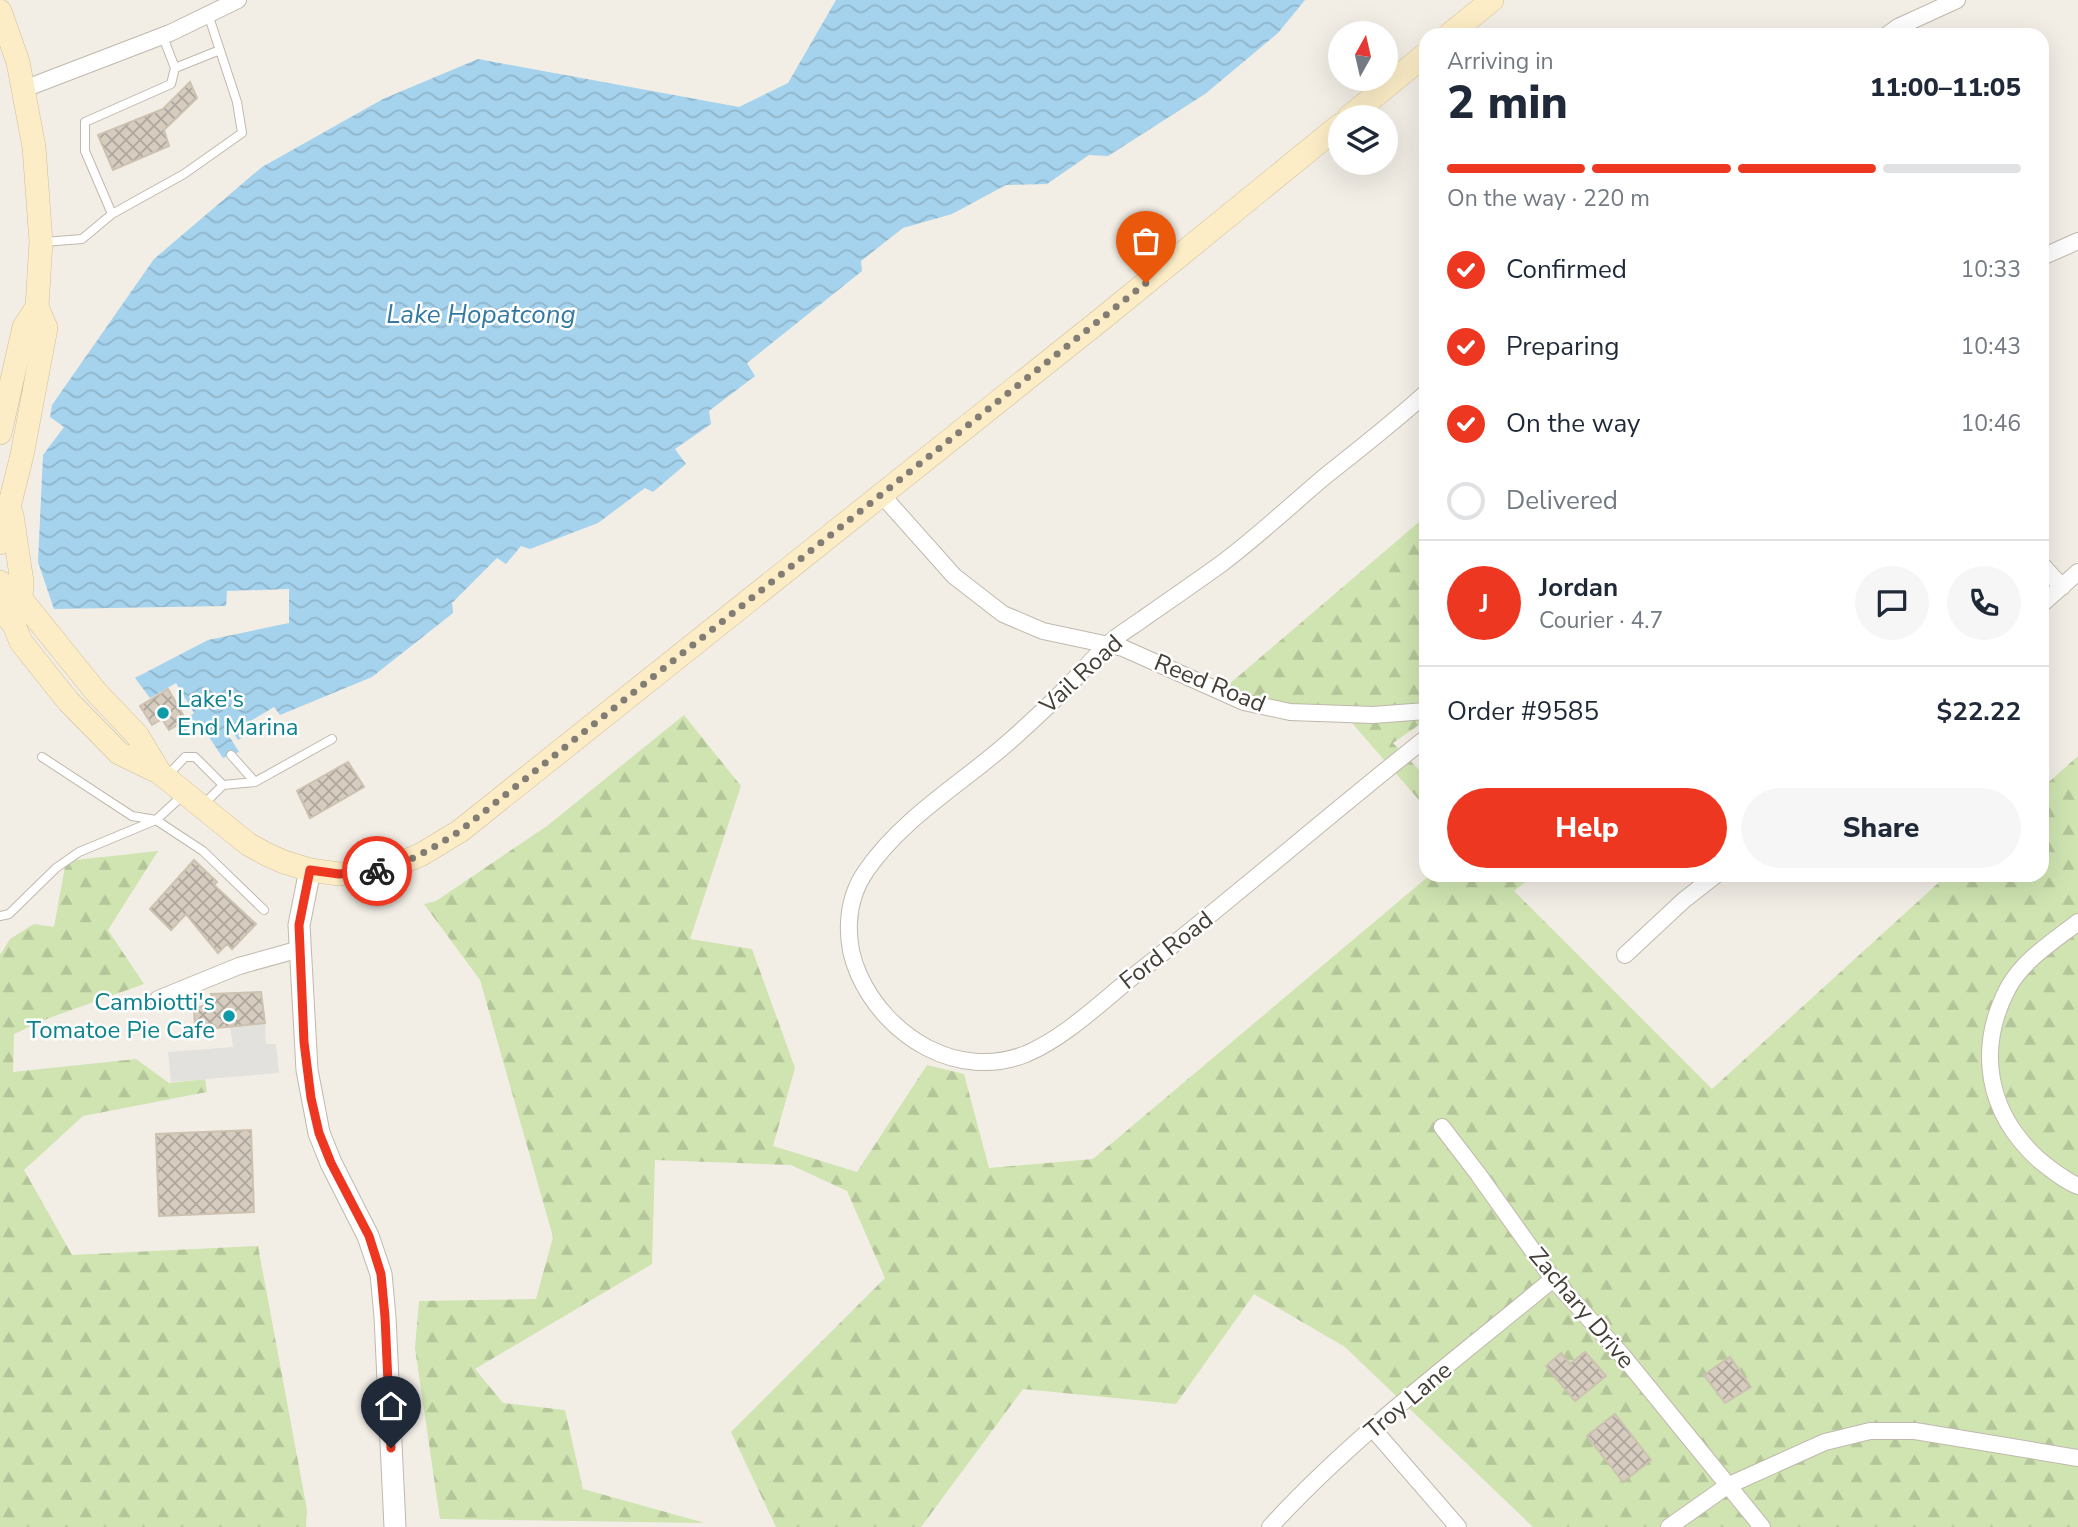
<!DOCTYPE html>
<meta charset="utf-8">
<style>
body{margin:0;font-family:"Nunito Sans",sans-serif;background:#f6f6f7;color:#1f2937;height:100vh;display:flex;flex-direction:column;font-size:26px;white-space:nowrap}
*{box-sizing:border-box;margin:0}
p{font-size:23px;color:#747a83}
.icon{flex:none;width:38px;height:38px;fill:none;stroke:currentColor;stroke-width:2;stroke-linecap:round;stroke-linejoin:round}
.map{position:relative;flex:1;overflow:hidden}
.drawer{position:absolute;left:1419px;top:28px;width:630px;height:854px;display:flex;flex-direction:column;background:#fff;border-radius:21px;box-shadow:0 7px 28px #0002}
.drawer>*{flex:none}
.needle{width:46px;rotate:8deg}
.buttons{position:absolute;left:1328px;top:21px;display:grid;gap:14px}
.buttons a{display:grid;place-items:center;width:70px;height:70px;border-radius:50%;background:#fff;box-shadow:0 7px 28px #0002;font-size:35px}
.pin{position:absolute;display:grid;place-items:center;width:60px;height:60px;color:#fff;margin:-72px -30px;border-radius:50% 50% 50% 0;rotate:-45deg;box-shadow:0 0 7px #0007}
.pin .icon{rotate:45deg}
.courier{position:absolute;display:grid;place-items:center;width:70px;height:70px;margin:-35px;border:5px solid #ee3721;border-radius:50%;background:#fff;color:#222;box-shadow:0 2px 9px #0007}
.head em{font-style:normal;font-weight:800}
.head div{display:flex;flex-direction:column-reverse}
.head{display:flex;align-items:center;justify-content:space-between;height:119px;padding:0 28px}
h1{font-size:46px;font-weight:800;line-height:52px}
.bar{display:grid;grid-template-columns:repeat(4,1fr);gap:10px 7px;align-content:center;height:84px;padding:0 28px}
.bar i{height:9px;border-radius:5px;background:#e0e1e3}
.bar .current{background:#ee3721}
.bar p{grid-column:span 4}
.line{display:flex;align-items:center;gap:18px;padding:0 28px;border-top:2px solid #e0e1e3}
.line div{flex:1}
.round{display:grid;place-items:center;flex:none;width:74px;height:74px;border-radius:37px;background:#f6f6f7}
ol{padding:0 28px;list-style:none}
li{display:flex;align-items:center;gap:21px;height:77px}
li p{margin-inline-start:auto}
li .icon{padding:7px;border-radius:50%;background:#ee3721;color:#fff;stroke-width:4}
li:last-child{color:#747a83}
li i{width:38px;height:38px;border:4px solid #e0e1e3;border-radius:50%}
.button{display:flex;gap:14px;margin-top:auto;padding:14px 28px}
.button a{flex:1;height:80px;border-radius:42px;background:#ee3721;color:#fff;font-size:28px;font-weight:800;line-height:80px;text-align:center}
.button a+a{background:#f6f6f7;color:#1f2937}
.map>svg:first-child{display:block}
</style>
<div class="map">
<svg width="2078" height="1527" viewBox="0 0 2078 1527">
<defs>
<pattern id="forest-firs" width="22" height="20" patternUnits="userSpaceOnUse" patternTransform="scale(1.75)"><rect width="22" height="20" fill="#cfe4b1"/><path d="M5 1l3.5 6h-7zM16 11l3.5 6h-7z" fill="#b3c599"/></pattern>
<pattern id="water-waves" width="16" height="10" patternUnits="userSpaceOnUse" patternTransform="scale(1.75)"><rect width="16" height="10" fill="#a5d2ec"/><path d="M0 5q4-4 8 0t8 0" fill="none" stroke="#8fb5cb"/></pattern>
<pattern id="building-cross-hatch" width="8" height="8" patternUnits="userSpaceOnUse" patternTransform="scale(1.75)"><rect width="8" height="8" fill="#d6ccbf"/><path d="M0 0l8 8M0 8l8-8" fill="none" stroke="#afa79c"/></pattern>
</defs>
<rect width="100%" height="100%" fill="#f2eee6"/>
<path fill="url(#forest-firs)" d="M1426,516v204l-33,23 33,34v31l-81,-93 -125,-23z
M684,715l57,71 -51,153 62,10 43,119 -22,78 84,26 70,-107 37,9 25,94 104,-9 337,-284h104l-20,16 198,198 235,-214h95v-87l36,-32v771h-545l-188,-180 -91,-53 -78,110 -153,-15 -102,138h-145l-45,-95 154,-154 -38,-87 -56,-26 -136,-5 -3,104 -177,105 28,34 62,7 18,79 122,34 -265,-4 -25,-171 4,-47 117,-2 17,-62 -73,-257 -56,-76 12,-3 111,-75z
M158,851l-50,79 36,54 -95,34 -35,16 -1,38 123,-13 33,24 36,-4 2,13 -124,24 -59,54 48,85 186,-9 49,264 -1,17h-306v-572l10,-16 24,-15 20,3 12,-66z"/>
<path fill="#e3e1de" d="M265,1023l1,21h10l3,29 -108,9 -3,-30 65,-5 -3,-20z"/>
<path fill="url(#water-waves)" d="M836,0h469l-27,33 -73,61 -97,62 -19,-1 -42,29 -41,1 -54,29 -49,14 -42,33 1,10 -115,92 8,13 -46,35 2,13 -36,25 11,15 -33,28 -8,-4 -47,35 -68,26 -9,-3 -15,18 -9,-6 -45,45 1,10 -81,64 -92,38 -6,-8 -32,19 3,10 -7,4 -8,-12 -4,3 13,21 -16,6 -24,-36 -17,11 -4,-7 16,-13 -18,-30 -26,15 -15,-20 73,-38 81,-17v-34l-62,2 -1,15 -172,3 -16,-47 5,-107 21,-28 -14,-10 2,-12 102,-146 108,-92 121,-68 95,-40 261,48 49,-24z"/>
<path fill="url(#building-cross-hatch)" stroke="#cdc1b0" stroke-width="2" d="M190,82l7,16 -33,32 5,16 -56,24 -15,-35 65,-26z
M168,689l18,31 -17,10 -7,-11 -10,6 -12,-19z
M348,762l16,25 -54,31 -13,-27z
M194,860l23,22 -3,3 42,39 -24,25 -5,-5 -9,9 -32,-39 -15,16 -21,-21z
M261,992l4,31 -48,5 -2,-3h-20l-1,-16 17,-6v-9z
M251,1130l3,82 -95,4 -3,-82z
M1585,1352l21,24 -31,25 -29,-35 15,-13 9,11z
M1730,1357l21,30 -26,16 -21,-28z
M1615,1414l36,46 -28,22 -36,-46z"/>
<g fill="none" stroke-linecap="round" stroke-linejoin="round">
<defs>
<path id="service" d="M175,68l45,-18
M112,214l-27,-63v-29l86,-38 4,-16 -12,-31
M44,242l38,-3 30,-25 72,-40 58,-41 -5,-31 -29,-88
M231,755l24,27
M42,757l90,59 24,4 26,-24
M168,775l17,-18h10l28,28 -20,20
M223,785l32,-3 77,-43
M0,916l9,-2 47,-46 23,-16 77,-32 47,31 61,59"/>
<path id="minor" d="M1887,35l11,-8 59,-27
M24,89l146,-56 68,-33
M2042,257l36,-16
M1426,393c-33,30 -68,57 -103,85 -34,29 -66,59 -102,86 -25,18 -51,36 -77,54 -12,9 -27,17 -38,28 -13,12 -25,27 -38,40 -18,19 -37,36 -57,54 -48,43 -108,77 -145,131 -21,30 -22,71 -7,104 28,62 99,106 167,79 42,-18 78,-55 114,-83 97,-76 190,-157 286,-233
M881,494l73,82 49,38 40,17 80,17 121,54 46,10 83,3 53,-4
M2042,565l20,22
M2042,604l36,-32
M2078,922c-24,19 -55,38 -70,66 -32,61 -21,124 30,171 12,10 26,21 40,27
M1625,955l59,-55 32,-25
M158,999l81,-33 61,-17
M1442,1127l36,47 75,105 69,76 140,172
M1373,1429l85,98
M1270,1527c84,-92 187,-168 283,-248
M1669,1527l58,-41 98,-44 45,-11h45l163,27"/>
<path id="tertiary" d="M310,870l-11,55 8,145 12,63 12,30 37,73 13,38 4,43 10,210"/>
<path id="secondary" d="M0,11l18,51 16,85 7,95 -4,65 9,21 -24,127 -22,88
M1449,35l43,-35
M1349,117l77,-63
M0,433l24,-106 13,-20
M12,515l10,67 -1,17
M0,582l21,17 75,93 41,43 23,38
M0,607l14,18 7,17 47,59 51,52 41,20 88,71 18,10 18,8 26,8 29,4 25,-1 26,-5 32,-14 38,-23 643,-513 237,-193"/>
</defs>
<use href="#service" stroke="#c0b8ac" stroke-width="10"/>
<use href="#minor" stroke="#c0b8ac" stroke-width="18"/>
<use href="#tertiary" stroke="#c0b8ac" stroke-width="23"/>
<use href="#secondary" stroke="#d0bf98" stroke-width="24"/>
<use href="#service" stroke="#fff" stroke-width="8"/>
<use href="#minor" stroke="#fff" stroke-width="16"/>
<use href="#tertiary" stroke="#fff" stroke-width="21"/>
<use href="#secondary" stroke="#fcedc7" stroke-width="23"/>
</g>
<g fill="none" stroke-linecap="round" stroke-linejoin="round">
<path stroke="#817c74" stroke-width="7" stroke-dasharray="0 12.6" d="M377,871c31,-7 57,-24 83,-40l686,-548"/>
<path stroke="#ee3721" stroke-width="9" d="M377,871l-38,3 -29,-4 -11,55 5,117 7,56 8,35 12,30 38,73 12,38 4,43 6,131"/>
</g>
<g fill="#0f9aa8" stroke="#fff" stroke-width="2.5">
<circle cx="163" cy="713" r="7"/>
<circle cx="229" cy="1016" r="7"/>
</g>
<g text-anchor="middle" stroke-width="5" stroke-linejoin="round" paint-order="stroke">
<g font-size="24" fill="#443e36" stroke="#fff">
<text transform="translate(1081 674) rotate(-43)" y="8">Vail Road</text>
<text transform="translate(1210 683) rotate(22)" y="8">Reed Road</text>
<text transform="translate(1166 950) rotate(-38)" y="8">Ford Road</text>
<text transform="translate(1582 1308) rotate(50)" y="8">Zachary Drive</text>
<text transform="translate(1408 1400) rotate(-40)" y="8">Troy Lane</text>
</g>
<g font-size="24" fill="#0d838f" stroke="#fff" text-anchor="start">
<text x="177" y="707">Lake's<tspan x="177" dy="28">End Marina</tspan></text>
<text x="215" y="1010" text-anchor="end">Cambiotti's<tspan x="215" dy="28">Tomatoe Pie Cafe</tspan></text>
</g>
<g font-size="26" font-style="italic" fill="#3379a2" stroke="#fff">
<text x="481" y="323">Lake Hopatcong</text>
</g>
</g>
</svg>
<div class="buttons">
<a><svg class="needle" viewBox="-14 -14 28 28"><path d="M0-13l5 13h-10z" fill="#e53935"/><path d="M0 13l5-13h-10z" fill="#747a83"/></svg></a>
<a><svg class="icon" aria-label="layers" viewBox="0 0 24 24"><path d="M12 4l9 5-9 5-9-5zM3 14l9 5 9-5"/></svg></a>
</div>
<div class="pin" style="left:1146px;top:283px;background:#ea580c"><svg class="icon" aria-label="bag" viewBox="0 0 24 24"><path d="M5 8h14l-1 12H6zM9 8a3 3 0 0 1 6 0"/></svg></div>
<div class="pin" style="left:391px;top:1448px;background:#1f2937"><svg class="icon" aria-label="home" viewBox="0 0 24 24"><path d="M3 11l9-7 9 7M6 9v11h12V9"/></svg></div>
<div class="courier" style="left:377px;top:871px"><svg class="icon" aria-label="bike" viewBox="0 0 24 24"><circle cx="6" cy="16" r="4"/><circle cx="18" cy="16" r="4"/><path d="M6 16l4-8h5l3 8M10 8l3 8H6M13 5h3"/></svg></div>
<section class="drawer">
<div class="head"><div><h1>2 min</h1><p>Arriving in</p></div><em>11:00–11:05</em></div>
<div class="bar"><i class="current"></i><i class="current"></i><i class="current"></i><i></i><p>On the way · 220 m</p></div>
<ol>
<li><svg class="icon" aria-label="check" viewBox="0 0 24 24"><path d="M5 12l5 5 9-10"/></svg>Confirmed<p>10:33</p></li>
<li><svg class="icon" aria-label="check" viewBox="0 0 24 24"><path d="M5 12l5 5 9-10"/></svg>Preparing<p>10:43</p></li>
<li><svg class="icon" aria-label="check" viewBox="0 0 24 24"><path d="M5 12l5 5 9-10"/></svg>On the way<p>10:46</p></li>
<li><i></i>Delivered</li>
</ol>
<div class="line" style="height:126px"><b class="round" style="background:#ee3721;color:#fff">J</b><div><b>Jordan</b><p>Courier · 4.7</p></div><a class="round"><svg class="icon" aria-label="chat" viewBox="0 0 24 24"><path d="M4 5h16v11H9l-5 4z"/></svg></a><a class="round"><svg class="icon" aria-label="phone" viewBox="0 0 24 24"><path d="M5 4h4l2 5-3 2q2 4 5 5l2-3 5 2v4C11 20 4 13 5 4z"/></svg></a></div>
<div class="line" style="height:91px"><div>Order #9585</div><b>$22.22</b></div>
<div class="button"><a>Help</a><a>Share</a></div>
</section>
</div>
